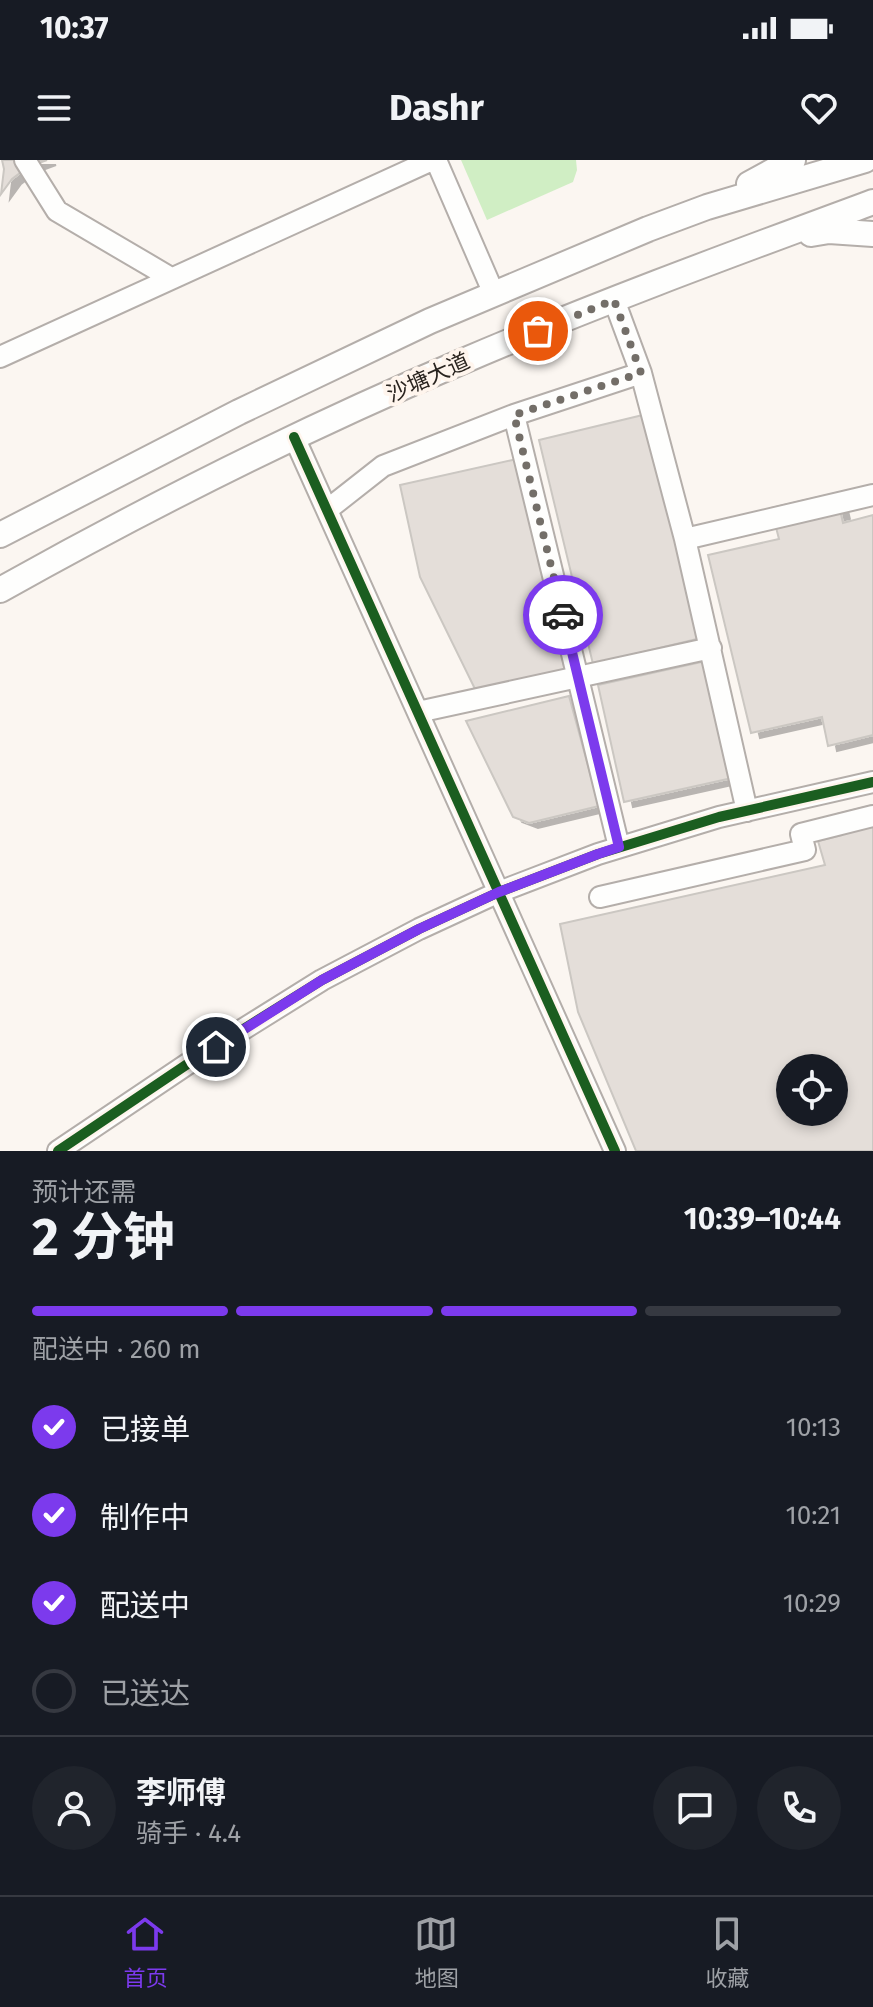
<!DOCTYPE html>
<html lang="zh">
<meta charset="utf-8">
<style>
body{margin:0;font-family:"Fira Sans","Noto Sans SC",sans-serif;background:#20242c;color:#f1f3f6;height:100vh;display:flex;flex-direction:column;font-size:30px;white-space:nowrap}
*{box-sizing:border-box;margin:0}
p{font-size:26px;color:#9ea1a6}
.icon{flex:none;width:44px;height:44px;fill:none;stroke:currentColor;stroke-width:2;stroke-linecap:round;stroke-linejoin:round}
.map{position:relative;height:991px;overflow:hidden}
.drawer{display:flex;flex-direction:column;background:#171b24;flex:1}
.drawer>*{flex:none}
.fabs{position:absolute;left:776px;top:894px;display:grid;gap:16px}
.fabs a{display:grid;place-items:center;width:72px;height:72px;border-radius:50%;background:#171b24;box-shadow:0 4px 12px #0003;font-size:40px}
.pin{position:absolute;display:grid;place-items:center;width:68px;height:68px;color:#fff;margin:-34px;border:4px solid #fff;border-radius:50%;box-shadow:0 2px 8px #0007}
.courier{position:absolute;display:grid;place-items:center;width:80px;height:80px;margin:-40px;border:6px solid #7c3aed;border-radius:50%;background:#fff;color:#222;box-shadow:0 2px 10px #0007}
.head em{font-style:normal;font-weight:700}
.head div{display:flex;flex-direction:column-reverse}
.head{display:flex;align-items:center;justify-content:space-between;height:136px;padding:0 32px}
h1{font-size:52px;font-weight:700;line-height:60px}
.bar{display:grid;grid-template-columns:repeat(4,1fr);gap:12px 8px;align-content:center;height:96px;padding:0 32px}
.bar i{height:10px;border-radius:6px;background:#363941}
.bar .current{background:#7c3aed}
.bar p{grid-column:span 4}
.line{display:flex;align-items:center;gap:20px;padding:0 32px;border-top:2px solid #363941}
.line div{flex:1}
.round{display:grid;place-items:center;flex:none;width:84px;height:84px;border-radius:42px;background:#20242c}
ol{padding:0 32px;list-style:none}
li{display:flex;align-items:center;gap:24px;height:88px}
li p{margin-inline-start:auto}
li .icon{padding:8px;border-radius:50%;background:#7c3aed;color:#fff;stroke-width:4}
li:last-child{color:#9ea1a6}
li i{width:44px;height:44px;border:4px solid #363941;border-radius:50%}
.status{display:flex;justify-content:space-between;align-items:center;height:56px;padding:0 40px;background:#171b24;direction:ltr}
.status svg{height:22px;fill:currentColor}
header{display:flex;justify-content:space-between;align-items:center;height:104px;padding:0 32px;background:#171b24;font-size:36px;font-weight:700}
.menu{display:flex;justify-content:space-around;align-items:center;height:112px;border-top:2px solid #363941;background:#171b24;font-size:22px;color:#9ea1a6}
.menu a{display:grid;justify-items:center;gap:4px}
.menu .current{color:#7c3aed}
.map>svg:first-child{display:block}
</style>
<div class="status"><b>10:37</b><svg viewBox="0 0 49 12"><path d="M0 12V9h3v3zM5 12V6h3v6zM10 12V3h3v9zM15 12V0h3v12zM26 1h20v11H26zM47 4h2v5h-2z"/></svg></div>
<header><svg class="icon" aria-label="menu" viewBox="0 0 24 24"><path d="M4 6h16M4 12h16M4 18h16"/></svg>Dashr<svg class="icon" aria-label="heart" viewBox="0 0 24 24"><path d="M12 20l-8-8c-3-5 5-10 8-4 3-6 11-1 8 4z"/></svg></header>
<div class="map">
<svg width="873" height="991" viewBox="0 0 873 991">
<defs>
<filter id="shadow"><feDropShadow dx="9" dy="5" stdDeviation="0" flood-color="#0004"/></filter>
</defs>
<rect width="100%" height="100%" fill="#fbf6f1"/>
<path fill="#d0eec4" d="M461,0h115l1,10 -4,12 -86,38z"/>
<path fill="#e4ded9" stroke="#cbc7c2" stroke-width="2" fill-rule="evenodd" filter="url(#shadow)" d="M2,0h45l-19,7 -16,12 -11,15 3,-25z
M647,254l54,224 -108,26 -54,-224z
M517,299l48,211 -88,23 -57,-116 -20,-92z
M836,333l7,30 30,-8v220l-45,11 -6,-29 -71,16 -43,-178 71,-16 -8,-31z
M706,501l26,117 -108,24 -26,-117z
M569,536l30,110 -70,17 -16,-6 -47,-96z
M873,645v346h-237l-58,-139 -18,-88 265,-59 -7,-24 24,-6 -5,-21zM790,908h44v44h-44z"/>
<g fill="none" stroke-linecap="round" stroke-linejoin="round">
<defs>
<path id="minor" d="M25,0l32,51 114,67
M436,0l58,134
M614,140l27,73 44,166 188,-44
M0,197l432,-197
M514,255l105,432
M294,277l321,714
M327,350l56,-44 131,-51 127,-42
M685,379l62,272
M418,552l293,-64
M600,737l205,-47 -4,-16 72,-18
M58,991l131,-88 133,-83 97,-51 80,-37 99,-38 121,-37 154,-35"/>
<path id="major" d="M749,24l44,-24
M811,74l18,-3 44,3
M0,375l239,-123 191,-91 218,-92 59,-22 158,-47
M0,430c150,-84 303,-161 461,-228 135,-58 274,-109 412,-160"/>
</defs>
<use href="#minor" stroke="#b4aeaa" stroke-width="24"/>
<use href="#major" stroke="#b4aeaa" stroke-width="28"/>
<use href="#minor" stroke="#fefefd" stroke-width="20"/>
<use href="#major" stroke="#fefefd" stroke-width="24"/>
<defs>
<path id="cycleway" d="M294,277l321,714
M58,991l131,-88 133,-83 97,-51 80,-37 99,-38 121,-37 154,-35"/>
</defs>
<use href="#cycleway" stroke="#fff5ed" stroke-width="15"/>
<use href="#cycleway" stroke="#1b5e20" stroke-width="10"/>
</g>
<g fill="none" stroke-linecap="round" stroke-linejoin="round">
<path stroke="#736e68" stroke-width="8" stroke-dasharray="0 14.4" d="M538,171l76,-31 27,73 -127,42 49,200"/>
<path stroke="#7c3aed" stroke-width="10" d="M216,887l106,-67 97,-51 80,-37 99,-38 21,-7 -56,-232"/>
</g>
<g text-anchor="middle" stroke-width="8" stroke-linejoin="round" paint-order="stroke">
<g font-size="22" fill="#2a241f" stroke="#fff5ed">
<text transform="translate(428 217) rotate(-24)" y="8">沙塘大道</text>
</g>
</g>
</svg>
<div class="fabs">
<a><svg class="icon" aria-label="locate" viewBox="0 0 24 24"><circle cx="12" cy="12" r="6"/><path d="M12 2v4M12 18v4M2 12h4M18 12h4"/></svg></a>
</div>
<div class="pin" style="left:538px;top:171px;background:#ea580c"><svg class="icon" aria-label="bag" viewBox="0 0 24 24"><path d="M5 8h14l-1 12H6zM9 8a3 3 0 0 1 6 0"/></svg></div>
<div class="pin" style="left:216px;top:887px;background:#1f2937"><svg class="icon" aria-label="home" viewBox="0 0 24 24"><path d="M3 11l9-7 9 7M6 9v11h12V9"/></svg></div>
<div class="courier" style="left:563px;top:455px"><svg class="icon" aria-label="car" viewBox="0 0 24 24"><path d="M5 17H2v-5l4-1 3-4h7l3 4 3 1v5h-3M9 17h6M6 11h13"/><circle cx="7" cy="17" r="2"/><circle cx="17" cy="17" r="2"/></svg></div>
</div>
<section class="drawer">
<div class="head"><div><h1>2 分钟</h1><p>预计还需</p></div><em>10:39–10:44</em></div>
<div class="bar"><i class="current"></i><i class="current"></i><i class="current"></i><i></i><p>配送中 · 260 m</p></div>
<ol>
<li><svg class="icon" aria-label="check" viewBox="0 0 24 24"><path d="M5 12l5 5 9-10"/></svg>已接单<p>10:13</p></li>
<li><svg class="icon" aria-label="check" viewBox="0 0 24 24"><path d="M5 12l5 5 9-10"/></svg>制作中<p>10:21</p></li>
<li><svg class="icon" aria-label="check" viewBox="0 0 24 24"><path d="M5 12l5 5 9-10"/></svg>配送中<p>10:29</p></li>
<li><i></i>已送达</li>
</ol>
<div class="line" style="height:144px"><a class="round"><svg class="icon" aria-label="person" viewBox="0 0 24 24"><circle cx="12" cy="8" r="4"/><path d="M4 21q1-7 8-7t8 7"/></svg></a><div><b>李师傅</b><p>骑手 · 4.4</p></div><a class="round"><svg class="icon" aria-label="chat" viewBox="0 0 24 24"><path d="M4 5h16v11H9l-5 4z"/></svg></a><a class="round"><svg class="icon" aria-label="phone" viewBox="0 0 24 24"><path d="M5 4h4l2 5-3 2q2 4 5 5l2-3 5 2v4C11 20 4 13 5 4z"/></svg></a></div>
</section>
<nav class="menu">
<a class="current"><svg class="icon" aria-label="home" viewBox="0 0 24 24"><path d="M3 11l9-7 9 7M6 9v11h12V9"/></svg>首页</a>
<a><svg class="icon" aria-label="map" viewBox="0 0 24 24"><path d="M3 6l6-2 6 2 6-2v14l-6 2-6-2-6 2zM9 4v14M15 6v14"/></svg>地图</a>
<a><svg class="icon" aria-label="saved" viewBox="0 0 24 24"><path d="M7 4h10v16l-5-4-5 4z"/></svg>收藏</a>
</nav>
